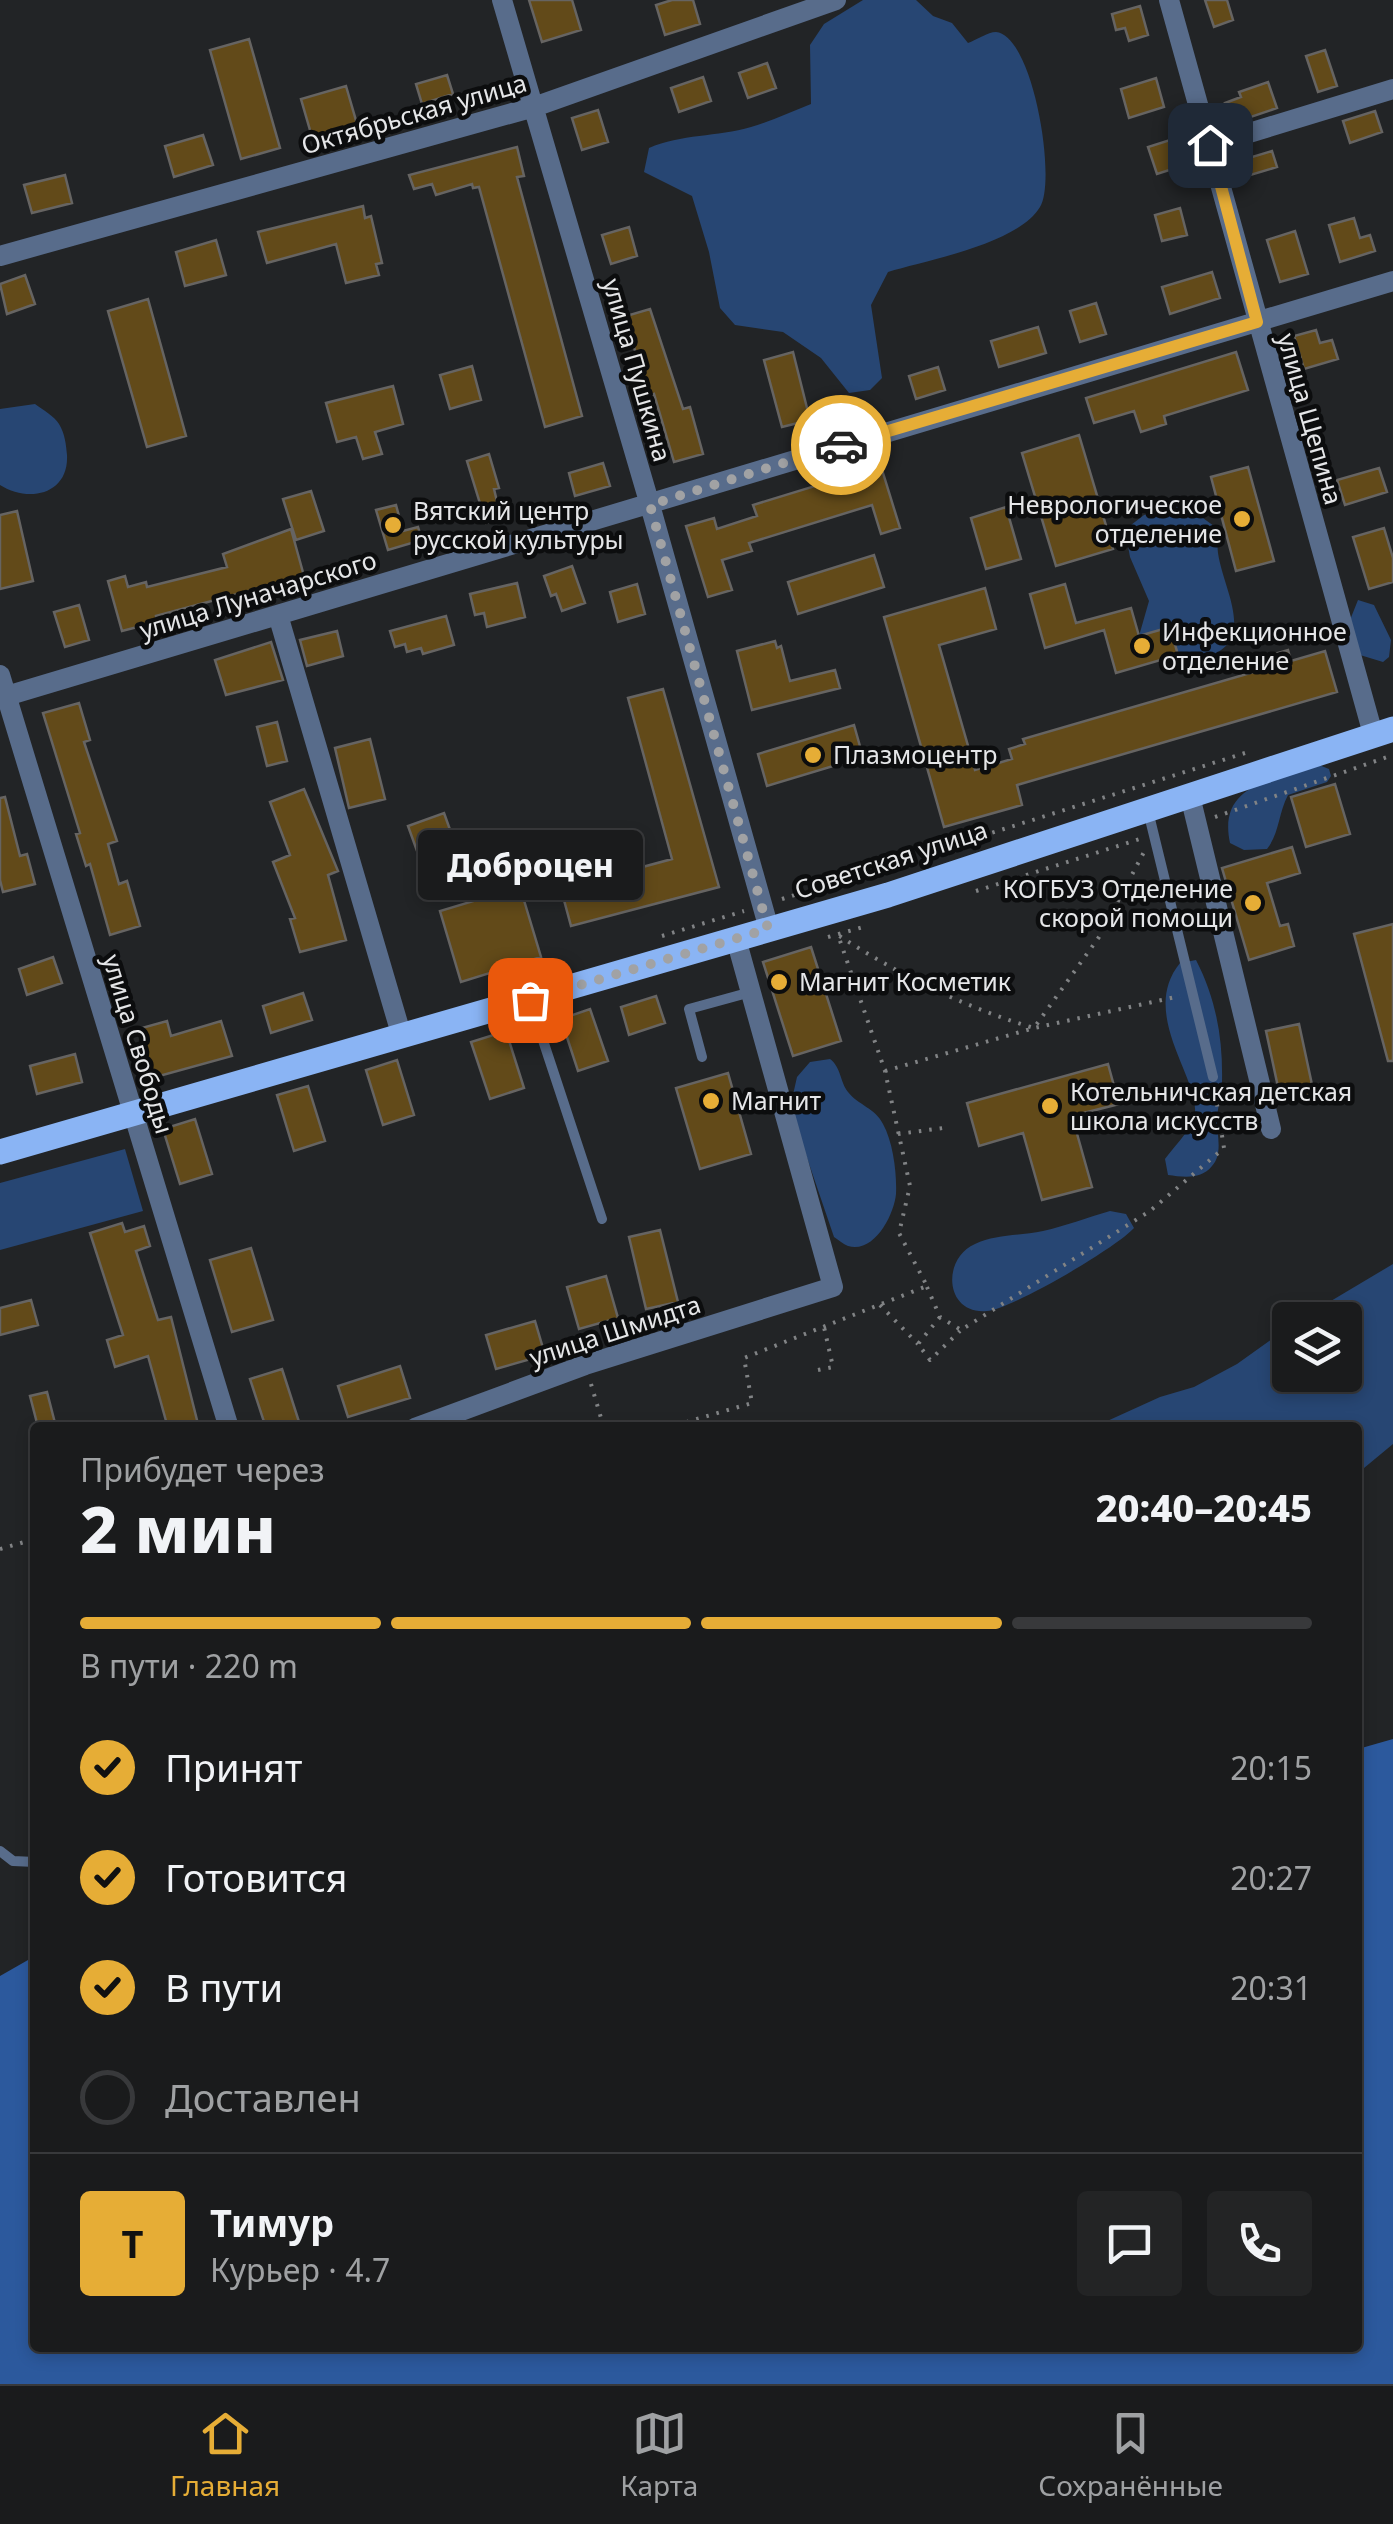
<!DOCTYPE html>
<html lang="ru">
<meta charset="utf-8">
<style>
body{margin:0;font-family:"Noto Sans",sans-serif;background:#232425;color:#f1f3f6;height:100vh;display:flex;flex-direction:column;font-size:38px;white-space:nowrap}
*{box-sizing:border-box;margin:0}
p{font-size:32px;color:#9fa1a3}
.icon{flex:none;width:55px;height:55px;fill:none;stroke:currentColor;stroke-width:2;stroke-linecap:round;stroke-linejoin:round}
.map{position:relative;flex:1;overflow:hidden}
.details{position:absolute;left:30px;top:1422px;width:1332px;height:930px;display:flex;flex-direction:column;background:#1a1b1c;border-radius:10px;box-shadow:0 5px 15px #0003,0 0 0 2px #38393b}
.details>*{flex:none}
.tools{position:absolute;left:1272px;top:1302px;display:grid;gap:20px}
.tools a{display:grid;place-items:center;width:90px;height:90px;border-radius:10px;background:#1a1b1c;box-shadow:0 5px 15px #0003,0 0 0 2px #38393b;font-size:50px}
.pin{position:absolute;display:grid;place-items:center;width:85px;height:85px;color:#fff;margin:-42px;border-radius:20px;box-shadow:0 5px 15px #0006}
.courier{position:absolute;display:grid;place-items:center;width:100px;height:100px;margin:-50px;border:8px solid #e6ad36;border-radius:50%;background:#fff;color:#222;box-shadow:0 2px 12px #0007}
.bubble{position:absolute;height:70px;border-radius:10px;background:#1a1b1c;box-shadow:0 5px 15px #0003,0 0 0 2px #38393b;font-size:32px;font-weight:800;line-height:70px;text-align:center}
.head em{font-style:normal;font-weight:800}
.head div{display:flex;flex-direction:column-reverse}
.head{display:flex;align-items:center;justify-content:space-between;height:170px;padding:0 50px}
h1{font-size:65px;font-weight:800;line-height:75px}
.bar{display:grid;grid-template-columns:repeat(4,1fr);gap:15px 10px;align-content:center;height:120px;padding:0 50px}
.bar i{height:12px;border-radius:8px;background:#38393b}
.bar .current{background:#e6ad36}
.bar p{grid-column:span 4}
.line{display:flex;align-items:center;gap:25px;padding:0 50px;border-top:2px solid #38393b}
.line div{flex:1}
.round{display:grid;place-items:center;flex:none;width:105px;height:105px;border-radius:10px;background:#232425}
ol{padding:0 50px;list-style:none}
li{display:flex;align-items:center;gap:30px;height:110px}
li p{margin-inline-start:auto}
li .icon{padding:10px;border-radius:50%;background:#e6ad36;color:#111;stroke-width:4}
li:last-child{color:#9fa1a3}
li i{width:55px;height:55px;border:5px solid #38393b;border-radius:50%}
.menu{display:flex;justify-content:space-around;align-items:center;height:140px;border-top:2px solid #38393b;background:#1a1b1c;font-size:28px;color:#9fa1a3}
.menu a{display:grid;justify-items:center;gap:5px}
.menu .current{color:#e6ad36}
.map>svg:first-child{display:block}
</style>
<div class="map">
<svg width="1393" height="2384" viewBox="0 0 1393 2384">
<rect width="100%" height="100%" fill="#222426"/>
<path fill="#274673" d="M863,0h53l17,16 19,7 16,20c8,-3 20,-11 28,-11 37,3 61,148 44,175 -22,37 -113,53 -152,65l-17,33 11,73 -12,12 -21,3 -28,-35 -38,-26 -48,-7 -15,-17 -11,-56 -17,-56 -48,-24 5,-24c32,-14 68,-11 102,-21 20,-6 40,-15 60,-23l-1,-59 14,-21z
M35,404c8,6 19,12 24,20 6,10 7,20 8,31 2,40 -39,48 -67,30v-76z
M1176,507l16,3 26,19c0,8 -1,17 0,24 6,41 45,95 -25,108 -21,3 -34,4 -51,-9l-3,-16 10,-35 -19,-44 -3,-16 4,-16 13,-10z
M1358,600l16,5 17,35 -2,17 -6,5 -23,-7 -10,-35z
M1319,765l10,4 2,7 -4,6 -39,13c-10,19 -8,37 -21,54l-23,1 -14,-7c-13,-60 46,-64 89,-78z
M1196,960c20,39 27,78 26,122 0,13 -5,26 -5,39 0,14 6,33 -5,45 -11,14 -29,11 -44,9l-3,-16c8,-11 22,-25 28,-38 15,-35 -57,-104 -13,-158z
M830,1059c11,8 10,23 18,33 10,13 27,16 35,32 10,18 14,49 13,70 -2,21 -22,60 -48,52 -5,-2 -9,-6 -14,-9l-44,-129 7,-31 13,-15z
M125,1149l18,62 -143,39v-67z
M1110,1211l16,3 8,14c-18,20 -122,81 -147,83 -42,4 -46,-52 -12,-67 21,-10 46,-8 68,-13 23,-5 45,-14 67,-20z
M1393,1264v180l-35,29v-45l-264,-1 66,-30 34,-10 43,-23 53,-38v49h55v-55h-46z"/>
<path fill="#2c599d" d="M1393,1739v645h-1393v-408l35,-20v392h1323v-599z"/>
<path fill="#624a19" stroke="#666462" stroke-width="2.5" d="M529,0h43l9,30 -39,12z
M672,0h21l7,24 -35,11 -9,-30z
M1205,0h22l6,20 -19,7z
M1140,6l8,29 -19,6 -4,-13 -9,2 -4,-16z
M249,39l31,109 -39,11 -31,-109z
M1325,50l12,36 -19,6 -12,-36z
M767,63l9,25 -28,10 -9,-25z
M447,75l6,19 -31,10 -6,-20z
M703,77l8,24 -32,11 -8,-24z
M1156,78l8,29 -35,11 -8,-29z
M1268,82l9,26 -44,15 -8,-20 16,-6 -2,-5z
M346,86l11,38 -45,13 -11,-38z
M598,110l10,32 -26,8 -10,-32z
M1375,111l7,21 -32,11 -7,-22z
M203,135l10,30 -39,12 -9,-31z
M1170,140l9,27 -22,7 -9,-27z
M517,147l7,29 -7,1 65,239 -37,11 -66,-240 -6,1 -1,-4 -36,11 -4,-11 -18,5 -5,-14z
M1272,151l5,16 -30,9 -5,-16z
M65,175l7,28 -40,10 -8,-28z
M363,206l2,12 6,-2 11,47 -6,1 3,11 -33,8 -10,-39 -69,19 -9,-31z
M1180,208l7,27 -25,6 -7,-26z
M1354,218l6,20 10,-3 5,16 -35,11 -11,-37z
M629,227l8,29 -26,8 -9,-29z
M1295,231l13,43 -28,8 -13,-42z
M216,240l10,35 -41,11 -9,-34z
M1212,272l8,26 -50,16 -8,-27z
M25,275l10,29 -28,10 -7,-30z
M148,299l38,137 -39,11 -39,-136z
M1096,303l10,31 -26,8 -10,-31z
M650,309l33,100 7,-2 13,47 -29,8 -20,-68 -7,3 -21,-81z
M1038,327l8,26 -47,14 -8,-26z
M1316,330l4,13 12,-3 6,19 -34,10 -10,-33z
M793,352l17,68 -28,7 -18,-67z
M1236,352l12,38 -84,26 2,8 -25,8 -7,-21 -40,12 -8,-25z
M472,366l9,34 -31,9 -10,-34z
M938,367l7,23 -29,9 -7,-23z
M393,386l10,38 -28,8 7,22 -19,5 -7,-22 -19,5 -11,-39z
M1079,435l34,114 -57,17 -34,-113z
M489,454l10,34 -5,1 7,29 -15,5 -19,-62z
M879,460l21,68 -19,6 -9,-29 -123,38 3,8 -30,9 10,30 -24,7 -22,-71 28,-8 3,11 40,-13 -4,-11 108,-33 -1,-5z
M603,463l7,23 -35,10 -6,-23z
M1248,467l26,94 -38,10 -25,-94z
M1379,468l8,24 -42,13 -8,-25z
M311,491l13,40 -28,9 -13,-41z
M396,505l7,26 15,-4 4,13 -34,10 -12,-40z
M1006,507l15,52 -35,10 -15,-51z
M17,511l16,70 -33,8v-74z
M1384,528l9,30v24l-24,7 -16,-52z
M291,529l13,47 -148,40 1,6 -35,9 -14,-50 17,-5 3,11 18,-5 1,5 80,-20 -4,-13z
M874,555l10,32 -86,27 -10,-32z
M572,566l13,37 -23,8 -6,-17 -5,2 -7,-20z
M517,583l8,34 -38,10 -3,-14 -9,2 -5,-21z
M637,584l8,30 -27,8 -8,-30z
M1065,584l11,39 55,-15 8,28 31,-9 8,28 -62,18 -12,-43 -59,18 -15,-54z
M985,588l11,41 -57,16 36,125 37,-11 -3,-10 16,-5 -2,-5 248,-72 -3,-11 20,-6 3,11 34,-10 12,41 -320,93 5,20 -78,22 -60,-210z
M79,605l10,35 -24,7 -11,-35z
M446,616l8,29 -31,9 -2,-6 -14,4 -2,-8 -10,3 -5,-16z
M337,631l6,25 -36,10 -7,-26z
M775,641l2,7 4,-2 9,35 45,-11 5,18 -88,22 -15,-59z
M271,642l12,38 -57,15 -11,-35z
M663,689l56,198 -148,39 -10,-37 111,-30 -44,-161z
M79,703l11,37 -6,2 33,99 -9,3 11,40 8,-3 13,45 -30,9 -20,-71 -4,2 -10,-32 4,-1 -37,-120z
M277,722l10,39 -20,5 -10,-39z
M854,725l9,32 -96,29 -9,-32z
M370,739l15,60 -36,9 -14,-60z
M1335,784l15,50 -44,13 -15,-50z
M304,789l34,82 -10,4 18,65 -46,12 -10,-33 5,-1 -22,-56 17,-7 -20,-53z
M5,797l15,59 7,-2 8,30 -32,8 -3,-12v-82z
M444,813l9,25 -36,13 -9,-25z
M1292,847l8,26 -33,10 13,43 8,-2 6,22 -45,14 -27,-92z
M520,887l21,70 -80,25 -21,-71z
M1393,924v137h-5l-34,-127z
M811,947l30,94 -48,15 -30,-94z
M53,957l9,26 -35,12 -8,-26z
M303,993l9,27 -41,13 -8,-27z
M656,996l9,27 -36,12 -8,-28z
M590,1009l18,52 -30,10 -17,-52z
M167,1021l4,15 50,-15 11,35 -80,22 -14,-49z
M1299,1024l15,70 -33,7 -15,-70z
M506,1031l18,57 -34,11 -19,-57z
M75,1054l7,28 -45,12 -7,-28z
M397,1060l17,55 -31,10 -17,-55z
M1108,1064l11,40 -47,12 20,71 -50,13 -19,-67 -44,13 -12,-43z
M728,1073l23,81 -51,15 -24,-81z
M308,1086l17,55 -31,10 -17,-56z
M195,1119l17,55 -32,10 -17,-55z
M122,1223l3,9 19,-6 6,20 -14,5 22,69 13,-3 28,111h-31l-20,-72 -33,11 -8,-27 16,-5 -33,-102z
M660,1230l18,72 -32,7 -17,-72z
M251,1248l22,72 -41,12 -22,-72z
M606,1276l12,42 -39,11 -12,-42z
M31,1300l7,25 -38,10v-27z
M535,1321l10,34 -49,14 -10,-34z
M400,1366l10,32 -62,19 -10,-31z
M282,1369l19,59h-35l-16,-49z
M47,1392l8,31 -17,4 -8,-31z"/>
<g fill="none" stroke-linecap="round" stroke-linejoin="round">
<path stroke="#818385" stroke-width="4" stroke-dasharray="2.5 8" stroke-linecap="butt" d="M1215,817l178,-62
M976,891l167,-53
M782,899l463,-146
M662,936l82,-25
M828,937l39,-11
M885,1071l149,-43 146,-32
M898,1134l45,-6
M927,1287l13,30 21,13 189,-119 74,-63 -9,-56
M880,1305l38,39
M940,1317l-22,27 12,16 30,-29
M818,1370l15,-3 -9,-40
M591,1384l13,44
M666,1428l86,-25 -8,-45 183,-72 -28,-53 11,-47 -25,-115 -47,-136c59,39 128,73 196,93l65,-91 45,-85
M0,1549l35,-10"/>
<path stroke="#586c8b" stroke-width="10" d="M1148,811l65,266
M530,1001l72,218
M702,1057l-13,-48 62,-17
M0,1851l13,10 22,1"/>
<path stroke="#586c8b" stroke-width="20" d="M502,0l148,505 119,424
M1169,0l204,734
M1210,145l183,-56
M0,256l534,-149 302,-107
M278,615l124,422
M0,675l229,753
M0,698l1393,-417
M1190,796l81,333
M415,1428l170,-63 248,-78 -97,-348"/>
<path stroke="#8ab4f4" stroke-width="25" d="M0,1152l888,-257 505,-166"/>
</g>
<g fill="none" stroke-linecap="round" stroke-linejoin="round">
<path stroke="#a1a2a4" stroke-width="10" stroke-dasharray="0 18" d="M530,1000l238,-71 -118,-424 191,-60"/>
<path stroke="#e6ad36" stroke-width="12" d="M841,445l416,-123 -47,-177"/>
</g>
<g fill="#e6ad36" stroke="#0c0d0e" stroke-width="4">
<circle cx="1242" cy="519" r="10"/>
<circle cx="393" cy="525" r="10"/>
<circle cx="1142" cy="646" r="10"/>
<circle cx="813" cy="755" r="10"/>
<circle cx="1253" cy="903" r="10"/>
<circle cx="779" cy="982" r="10"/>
<circle cx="711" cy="1101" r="10"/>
<circle cx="1050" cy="1106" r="10"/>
</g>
<g text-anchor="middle" stroke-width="9" stroke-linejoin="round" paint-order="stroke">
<g font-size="25" fill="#e5e6e8" stroke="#0c0d0e">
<text transform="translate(414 114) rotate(-16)" y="9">Октябрьская улица</text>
<text transform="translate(637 370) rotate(74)" y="9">улица Пушкина</text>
<text transform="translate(1310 419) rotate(74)" y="9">улица Щепина</text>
<text transform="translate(258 595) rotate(-17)" y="9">улица Луначарского</text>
<text transform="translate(891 860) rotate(-18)" y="9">Советская улица</text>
<text transform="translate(138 1044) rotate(73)" y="9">улица Свободы</text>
<text transform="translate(615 1331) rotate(-18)" y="9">улица Шмидта</text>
</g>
<g font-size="25" fill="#e5e6e8" stroke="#0c0d0e" text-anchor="start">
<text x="1222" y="514" text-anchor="end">Неврологическое<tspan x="1222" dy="29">отделение</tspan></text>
<text x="413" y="520">Вятский центр<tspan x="413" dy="29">русской культуры</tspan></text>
<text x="1162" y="641">Инфекционное<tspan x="1162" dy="29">отделение</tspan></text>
<text x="833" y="764">Плазмоцентр</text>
<text x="1233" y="898" text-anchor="end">КОГБУЗ Отделение<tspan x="1233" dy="29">скорой помощи</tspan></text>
<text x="799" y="991">Магнит Косметик</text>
<text x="1070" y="1101">Котельничская детская<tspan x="1070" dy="29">школа искусств</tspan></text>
<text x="731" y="1110">Магнит</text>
</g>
</g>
</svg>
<div class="tools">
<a><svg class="icon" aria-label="layers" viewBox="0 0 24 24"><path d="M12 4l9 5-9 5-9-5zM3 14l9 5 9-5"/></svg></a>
</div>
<div class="pin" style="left:530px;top:1000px;background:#ea580c"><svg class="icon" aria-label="bag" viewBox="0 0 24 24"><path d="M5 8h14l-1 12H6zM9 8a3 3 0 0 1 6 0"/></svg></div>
<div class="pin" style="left:1210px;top:145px;background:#1f2937"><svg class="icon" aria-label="home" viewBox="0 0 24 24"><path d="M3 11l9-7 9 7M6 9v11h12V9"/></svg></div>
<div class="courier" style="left:841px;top:445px"><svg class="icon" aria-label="car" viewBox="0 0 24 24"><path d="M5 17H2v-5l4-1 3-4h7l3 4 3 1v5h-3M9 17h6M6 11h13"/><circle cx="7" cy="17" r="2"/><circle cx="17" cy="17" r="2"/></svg></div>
<div class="bubble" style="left:418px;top:830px;width:225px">Доброцен</div>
<section class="details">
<div class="head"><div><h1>2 мин</h1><p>Прибудет через</p></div><em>20:40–20:45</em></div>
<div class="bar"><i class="current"></i><i class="current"></i><i class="current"></i><i></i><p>В пути · 220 m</p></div>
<ol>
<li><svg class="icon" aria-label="check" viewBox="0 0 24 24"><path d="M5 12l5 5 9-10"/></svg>Принят<p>20:15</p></li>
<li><svg class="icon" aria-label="check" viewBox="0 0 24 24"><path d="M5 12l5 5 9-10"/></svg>Готовится<p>20:27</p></li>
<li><svg class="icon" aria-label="check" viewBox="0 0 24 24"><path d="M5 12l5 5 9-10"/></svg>В пути<p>20:31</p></li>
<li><i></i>Доставлен</li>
</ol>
<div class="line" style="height:180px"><b class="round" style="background:#e6ad36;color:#111">Т</b><div><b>Тимур</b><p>Курьер · 4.7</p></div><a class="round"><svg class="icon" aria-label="chat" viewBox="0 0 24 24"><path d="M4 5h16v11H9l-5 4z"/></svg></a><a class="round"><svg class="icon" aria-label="phone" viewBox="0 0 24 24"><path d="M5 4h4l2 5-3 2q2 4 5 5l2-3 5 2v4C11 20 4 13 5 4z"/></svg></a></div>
</section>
</div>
<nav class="menu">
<a class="current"><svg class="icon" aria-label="home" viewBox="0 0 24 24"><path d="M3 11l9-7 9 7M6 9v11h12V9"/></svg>Главная</a>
<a><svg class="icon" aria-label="map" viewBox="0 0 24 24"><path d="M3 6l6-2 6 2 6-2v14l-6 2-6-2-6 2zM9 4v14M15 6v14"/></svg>Карта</a>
<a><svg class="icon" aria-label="saved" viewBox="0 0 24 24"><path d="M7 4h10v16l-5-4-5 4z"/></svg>Сохранённые</a>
</nav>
